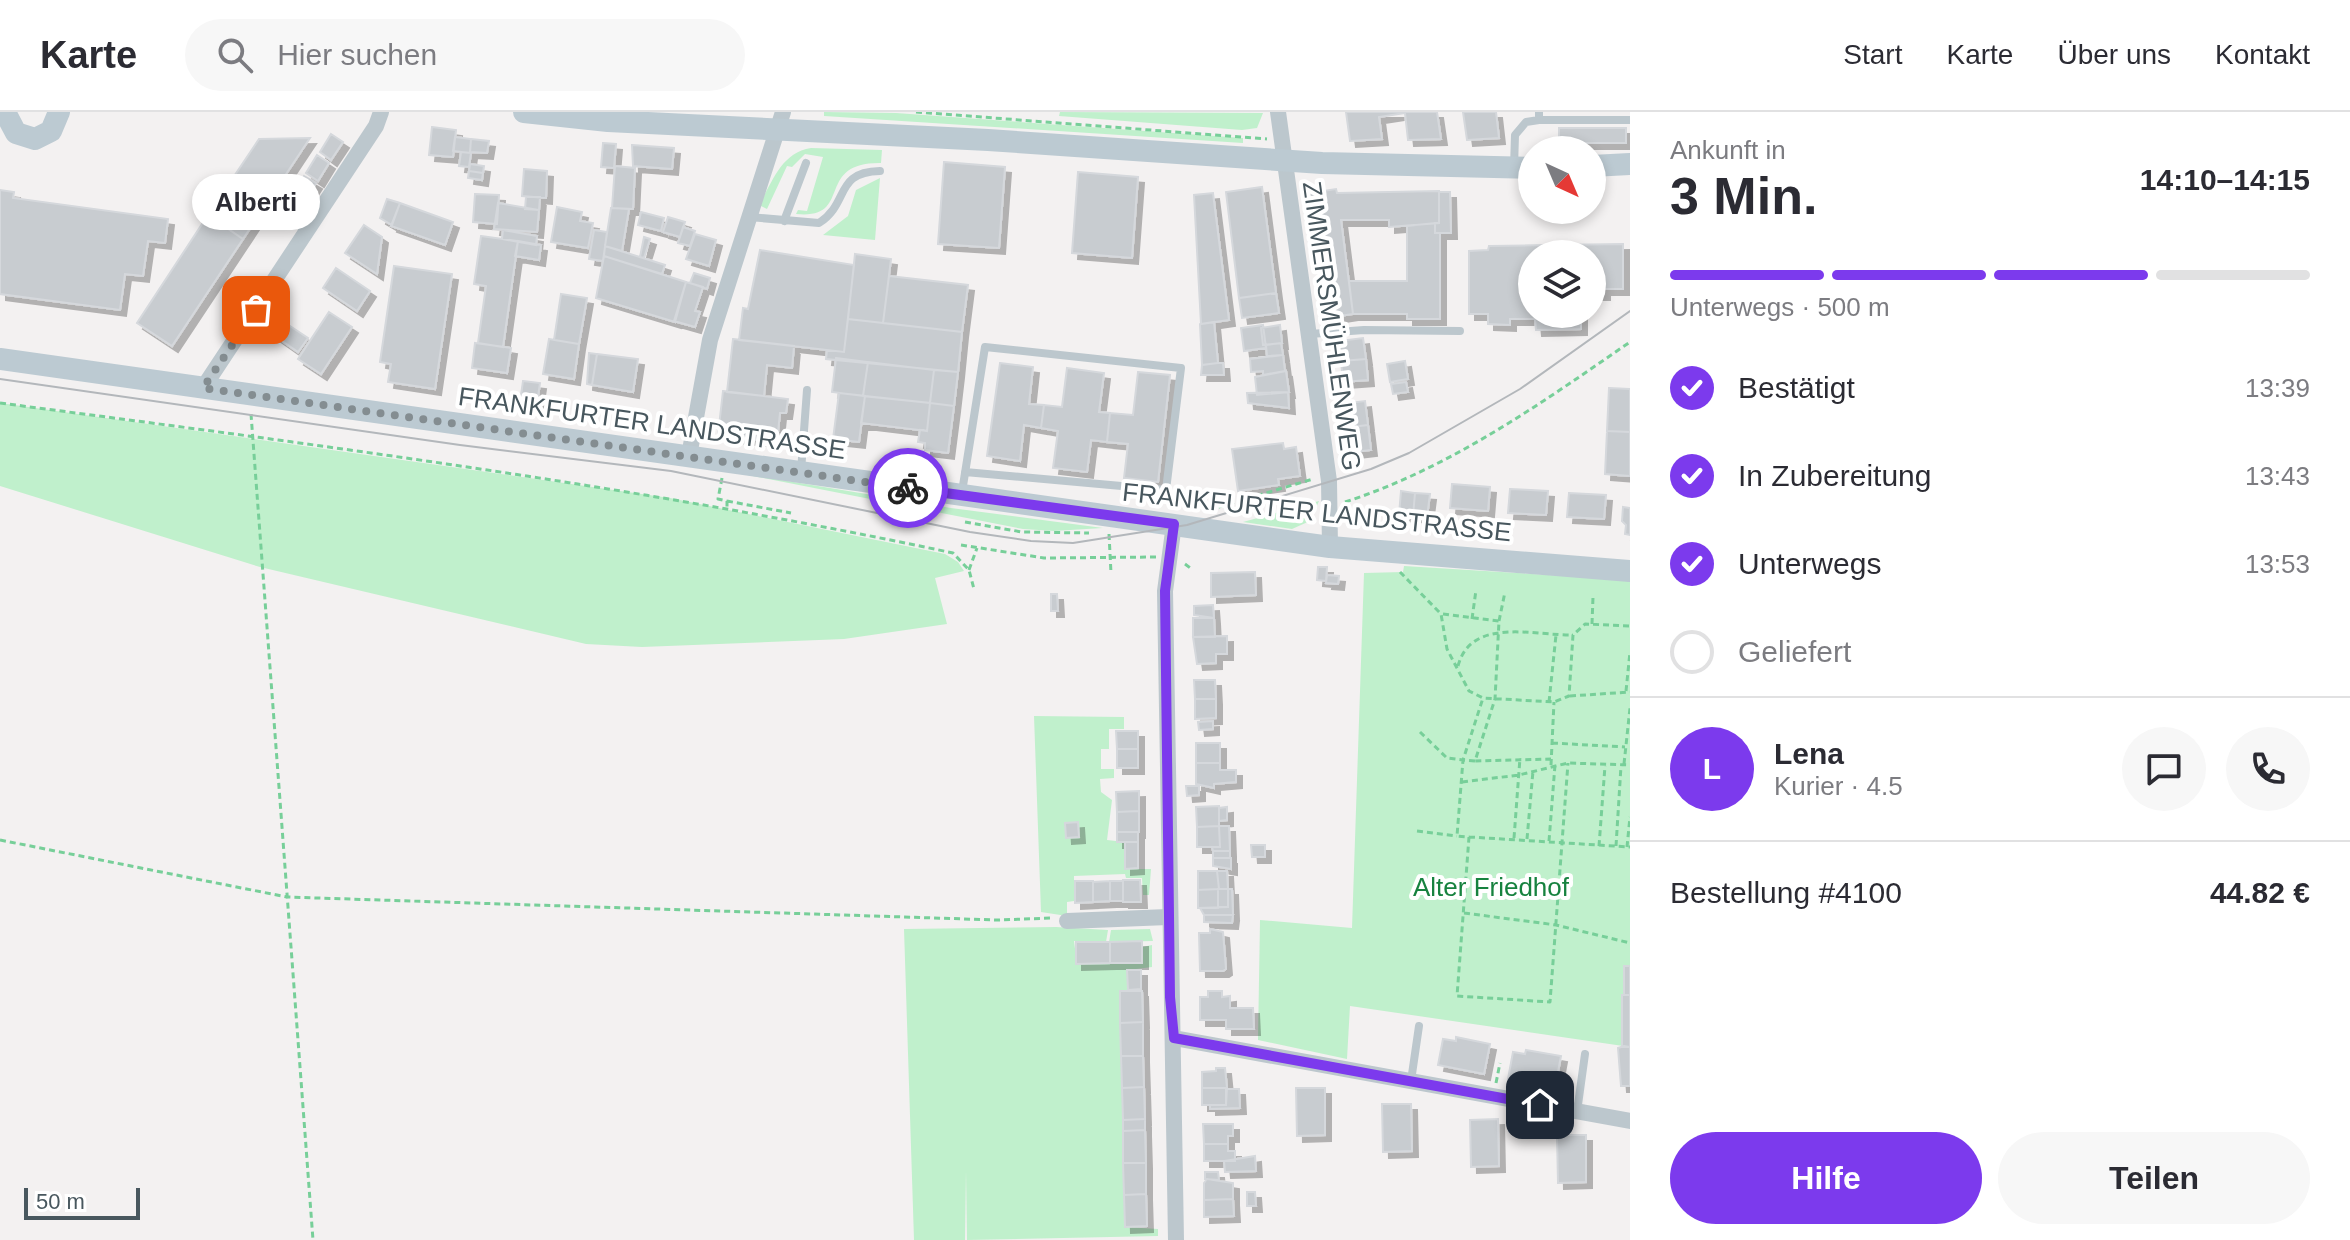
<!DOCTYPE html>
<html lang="de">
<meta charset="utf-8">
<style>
body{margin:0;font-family:Arial,sans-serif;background:#f7f7f7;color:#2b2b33;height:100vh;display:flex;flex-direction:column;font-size:30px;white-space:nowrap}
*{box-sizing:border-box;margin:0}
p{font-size:26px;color:#7c7c81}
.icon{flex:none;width:44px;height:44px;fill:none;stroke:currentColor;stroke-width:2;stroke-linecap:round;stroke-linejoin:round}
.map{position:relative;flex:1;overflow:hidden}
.drawer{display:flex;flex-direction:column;background:#fff;width:720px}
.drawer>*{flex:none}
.needle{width:52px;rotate:136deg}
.buttons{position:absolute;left:1518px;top:24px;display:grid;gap:16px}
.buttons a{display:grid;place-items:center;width:88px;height:88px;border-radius:50%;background:#fff;box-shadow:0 4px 12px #0003;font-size:40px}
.scale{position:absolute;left:24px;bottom:20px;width:116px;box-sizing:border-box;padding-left:8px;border:4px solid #48575e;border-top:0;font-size:22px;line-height:28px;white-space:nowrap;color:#48575e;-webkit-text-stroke:6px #fff;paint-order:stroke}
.pin{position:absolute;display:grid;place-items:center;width:68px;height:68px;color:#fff;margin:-34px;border-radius:16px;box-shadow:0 4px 12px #0006}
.courier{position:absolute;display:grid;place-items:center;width:80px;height:80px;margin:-40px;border:6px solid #7c3aed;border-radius:50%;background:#fff;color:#222;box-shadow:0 2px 10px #0007}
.bubble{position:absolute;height:56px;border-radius:28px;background:#fff;box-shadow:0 4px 12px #0003;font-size:26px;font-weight:700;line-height:56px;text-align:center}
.summary em{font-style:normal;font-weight:700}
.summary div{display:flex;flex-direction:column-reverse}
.summary{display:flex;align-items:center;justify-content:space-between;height:136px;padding:0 40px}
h1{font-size:52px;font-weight:700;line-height:60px}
.bar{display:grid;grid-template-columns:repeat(4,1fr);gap:12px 8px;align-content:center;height:96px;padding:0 40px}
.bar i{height:10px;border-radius:6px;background:#e1e1e2}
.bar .selected{background:#7c3aed}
.bar p{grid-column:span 4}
.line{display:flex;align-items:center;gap:20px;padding:0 40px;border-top:2px solid #e1e1e2}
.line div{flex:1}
.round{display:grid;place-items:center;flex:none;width:84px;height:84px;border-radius:42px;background:#f7f7f7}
ol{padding:0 40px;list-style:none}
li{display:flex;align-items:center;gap:24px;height:88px}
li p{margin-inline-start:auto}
li .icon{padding:8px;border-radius:50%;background:#7c3aed;color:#fff;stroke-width:4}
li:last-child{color:#7c7c81}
li i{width:44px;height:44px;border:4px solid #e1e1e2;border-radius:50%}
.cta{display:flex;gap:16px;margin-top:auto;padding:16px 40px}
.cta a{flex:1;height:92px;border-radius:48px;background:#7c3aed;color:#fff;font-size:32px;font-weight:700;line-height:92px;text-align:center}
.cta a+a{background:#f7f7f7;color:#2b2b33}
header{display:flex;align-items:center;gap:48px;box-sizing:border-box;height:112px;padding:0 40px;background:#fff;border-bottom:2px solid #e1e1e2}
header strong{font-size:38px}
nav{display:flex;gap:44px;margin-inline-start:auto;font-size:28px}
.search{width:560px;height:72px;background:#f7f7f7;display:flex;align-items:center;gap:20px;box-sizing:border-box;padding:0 28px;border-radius:44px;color:#7c7c81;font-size:30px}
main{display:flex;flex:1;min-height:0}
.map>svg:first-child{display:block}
</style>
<header>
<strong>Karte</strong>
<div class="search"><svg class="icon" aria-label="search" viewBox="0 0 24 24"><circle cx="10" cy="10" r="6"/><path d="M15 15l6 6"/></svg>Hier suchen</div>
<nav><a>Start</a><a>Karte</a><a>Über uns</a><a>Kontakt</a></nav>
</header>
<main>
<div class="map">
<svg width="1630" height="1128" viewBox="0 0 1630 1128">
<defs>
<filter id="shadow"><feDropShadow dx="6" dy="6" stdDeviation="0" flood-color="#0004"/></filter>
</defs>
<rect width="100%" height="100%" fill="#f3f1f1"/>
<path fill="#c0f0cc" d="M824,0l72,1 347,25v5l-419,-27z
M1060,0l203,1 -6,15 -15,2 -183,-14z
M811,36l71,2 -1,13c-68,-1 -26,57 -85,51l2,-4 9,1 16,-54 -18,-3 -13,13 -5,-1 -20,43 -8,-4c14,-24 22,-52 52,-57z
M880,66l-5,62 -52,-5 25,-19 8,-26z
M0,291l670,95 275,56 13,8 6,9 -29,7 12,46 -103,15 -202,8 -56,-3 -326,-77 -260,-81z
M722,358l229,38 152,20 -49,3 -31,-2z
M1319,389l-9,20 -18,8 -49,-7z
M1404,454l226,14v467l-280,-41 -3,53 -89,-19 2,-120 92,8 12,-355 39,-1z
M1034,604l90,1v12h-15v20h-8v20h13v9l-14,1 1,13 11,8 -5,40 18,2v27h26l-2,26h-6l-1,-17h-16l-1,-4 -51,2v25l-7,1v14l-26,-4z
M1056,815l52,3 -2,12 -32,-1 3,23 65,-1v-16l10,-2v22l-24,3v21l-8,1 5,235 33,2v7l-191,4 -1,-69 -1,69h-51l-10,-311z
M1150,817l3,12 -44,1 2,-12z"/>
<path fill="#c8ccd0" stroke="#d5d8dc" stroke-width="2" filter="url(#shadow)" d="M1346,0h91l4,27 -33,1 -3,-27 -26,4 3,22 -32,2z
M1463,0h33l3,26 -32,2z
M432,15l24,3 -3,27 -24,-2z
M1559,16h67v15h-67z
M331,22l12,8 -12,18 -11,-8z
M455,25l16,2 -1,14 -17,-2z
M310,26l-67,101 -35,-24 51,-76z
M471,27l18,2 -2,12 -17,-1z
M603,31l13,1 -2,24 -13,-1z
M632,33l42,3 -2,21 -39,-3z
M461,40l10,1 -2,14 -10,-1z
M317,43l12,8 -11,18 -12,-8z
M944,50l61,5 -6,81 -61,-4z
M470,52l14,2 -1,7 -14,-2z
M615,54l20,2 -2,41 -21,-1z
M524,57l23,2 -1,27 -24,-2z
M469,59l14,2 -1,7 -14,-2z
M1078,60l60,5 -6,81 -60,-5z
M304,64l12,7 -12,18 -11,-8z
M1262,75l14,106 -37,5 -13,-106z
M1336,77l1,4 102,-2v32l-50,4v-7h-48l12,94 -27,4 -17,-125z
M0,78l14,2 -1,6 155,21 -3,24 -17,-2 -5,35 -18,-2 -5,36 -120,-16z
M1439,80h11l1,41h-16v-10h4z
M1213,81l16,127 -28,4 -7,-129z
M475,82l24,1 -2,29 -24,-2z
M291,83l11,8 -11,17 -12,-7z
M526,85h14l-1,13 -14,-1z
M387,87l13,4 -8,22 -12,-7z
M400,91l53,19 -8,23 -54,-19z
M498,91l41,7 -2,22 -43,-3z
M557,95l25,5 -2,9 13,2 -5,25 -37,-6z
M611,96l18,1 -7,42 -17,-5z
M641,100l23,6 -3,13 -23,-6z
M208,103l35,24 -71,107 -35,-23z
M668,105l17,5 -5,15 -17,-5z
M1435,111v10h5v86h-33v-5h-54l-4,-33h58v-55z
M364,113l18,12 -5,37 -32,-21z
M683,115l12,4 -5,15 -12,-3z
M503,118l34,6 -1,9 -34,-6z
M594,118l13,2 -4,29 -14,-2z
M695,122l21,6 -7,26 -23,-7z
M481,124l37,5 -15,106 -25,-4 8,-57 -12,-2z
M644,125l6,2 -6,19 -4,-1z
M518,129l23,4 -2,15 -24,-4z
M1623,132v45h-19v5h-12v-40h-60v60h49v15l-45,1 -1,-11h-25v6l-22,-1v-10h-19v-63l19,-1 1,-4z
M605,134l60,19 -3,9 -58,-18z
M760,138l94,15 -10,87 -105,-12 4,-32 5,1z
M855,142l36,5 -8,64 -35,-4z
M604,144l82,26 -11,40 -79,-24z
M394,154l58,8 -17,115 -47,-7 3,-18 -11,-2z
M336,156l34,23 -13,20 -34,-23z
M694,161l16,5 -3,11 -17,-6z
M889,164l79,9 -6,47 -79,-9z
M686,170l17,5 -8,24 5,1 -5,15 -21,-6z
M1276,181l3,20 -37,5 -3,-20z
M561,182l26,4 -8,46 -25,-4z
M329,200l23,15 -31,47 -23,-15z
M848,207l114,13 -4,40 -132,-13 1,-9 17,2z
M284,210l24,16 -10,14 -23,-16z
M1214,210l4,41 -16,2 -2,-41z
M1263,213l3,23 -22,3 -3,-23z
M1280,213l2,18 -19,2 -2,-17z
M1363,226l3,21 -25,2 -2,-20z
M549,227l30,5 -5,35 -31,-5z
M733,227l61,7 -2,22 -25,-3 -3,31 -37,-4z
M475,231l36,5 -4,25 -35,-5z
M1281,231l2,12 -16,1 -1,-11z
M589,241l8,1 -5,31 -5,-1z
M597,242l41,5 -5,33 -41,-7z
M1283,243l2,16 -22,4v-4l-12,1 -1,-13z
M836,246l32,4 -5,34 -31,-4z
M1366,247l2,21 -25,2 -2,-21z
M1405,249l3,18 -18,3 -3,-18z
M868,250l66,8 -4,33 -67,-7z
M1000,251l33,4 -4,37 15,1 -3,23 -17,-3 -4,36 -33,-5z
M1218,251h5l1,12h-23l1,-10z
M1067,256l37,5 -5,39 11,1 -3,29 -16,-2 -4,32 -34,-4 5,-37 -17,-3 3,-23 18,2z
M934,258l24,2 -4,34 -24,-3z
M1286,259l3,21 -32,3 -2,-18z
M1138,260l32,3 -12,107 -34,-4 4,-34 -21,-2 3,-29 23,2z
M523,269l17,2 -3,21 -17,-2z
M1406,270l2,10 -15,2 -2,-10z
M1609,276l21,1v43l-23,-1z
M723,279l65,8 -2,14h-6l-3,29 -59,-7z
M1288,280l1,16 -41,-5 -1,-10z
M839,281l26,3 -6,46 -26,-3z
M865,284l65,7 -3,28 -66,-8z
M1365,289l3,24 -25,3 -3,-24z
M930,291l24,3 -6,47 -23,-3v-7l-7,-1 2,-12 7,1z
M1368,313l3,25 -25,3 -3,-25z
M1607,319l23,1v44l-25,-2z
M1283,331l1,6 12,-2 4,29 -22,3 1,6 -41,6 -6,-42z
M1452,372l38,3 -2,24 -38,-3z
M1510,377l38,2 -2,24 -38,-2z
M1401,379l14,2 -2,23 -14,-1z
M1415,381l15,1 -3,23 -14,-1z
M1569,381l37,2 -2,24 -37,-2z
M1623,395l7,1v27l-5,-1 1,-9 -4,-4z
M1318,455h9l-1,14 -9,-1z
M1255,460l1,23 -45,2v-24z
M1327,463l12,1 -1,8 -12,-1z
M1051,482h6l1,17h-7z
M1213,493l1,13 -20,-3v-9z
M1193,506h21l1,19h-22z
M1227,524v18h-11v9l-19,1 -4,-27z
M1194,568h21l1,19h-21z
M1195,587h21v19l-21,1z
M1213,609v8l-14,1 -1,-8z
M1116,619h22v18h-21z
M1196,631h24v20h-24z
M1117,637h21v19h-21z
M1196,651h24v7h16v12l-22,2v4l-18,-4z
M1186,674h13v9l-12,1z
M1139,679v20l-22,1 -1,-20z
M1219,694v20l-22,1 -1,-20z
M1227,695v13l-8,1v-13z
M1139,699v21h-22v-20z
M1078,710l1,15 -13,1 -1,-15z
M1219,714l1,21h-23v-20z
M1219,714h10l1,25h-17l-1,-4h8z
M1117,720h21v10h-21z
M1125,730h13v26l-13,1z
M1251,733h14v12h-13z
M1213,739h17v7h-17z
M1213,746h18v11l-18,-3z
M1198,759h19l2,18 -21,1z
M1217,759h10l1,18h-9z
M1123,768h17l1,22h-18z
M1075,769h18v21l-18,1z
M1110,769h13v20h-13z
M1110,769v20l-17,1v-20z
M1218,777h10v18h-10z
M1218,777v19h-20v-18z
M1228,777h4l1,26h-29l-4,-7 28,-1z
M1204,803h29l-1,8 -28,-1z
M1210,817l13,3 3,37 -3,2h-23l-1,-38h11z
M1142,829v22h-32v-21z
M1076,830h34v21l-34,1z
M1624,854h6v29h-6z
M1127,858h14v19l-13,1z
M1120,879h22l1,31 -23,1z
M1208,879h14v6l8,-1v12h23l1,21h-28v-9h-26v-23h8z
M1622,883h8v52h-8z
M1143,910v34h-22l-1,-33z
M1456,925l34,7 -6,30 -46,-9 5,-26 13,2z
M1624,934l6,1v39h-9l-3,-38z
M1526,938l35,6 -6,32 -47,-9 5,-27 12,2z
M1121,944h22l1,31 -22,1z
M1216,956h9l2,20h-25v-16l14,-1z
M1144,975l1,32 -22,1 -1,-32z
M1202,976h25l-1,17h-24z
M1296,976h29v47l-28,1z
M1226,977h13l1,19 -30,1v-4h16z
M1382,992h29l1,47 -29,1z
M1145,1007v11l-22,1v-11z
M1498,1007l1,47 -28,1 -1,-47z
M1203,1012h30v12h-5v8h-24z
M1145,1018l1,33h-23v-32z
M1557,1023h29v47l-28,1z
M1204,1032h24v7h7v10h-31z
M1255,1044l1,15 -31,1 -1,-11z
M1123,1051h23v31l-22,1z
M1205,1060h13l1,8 -14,-1z
M1207,1067l26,4v16l-29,1v-17z
M1247,1080h8l1,14h-9z
M1146,1082l1,32 -22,1 -1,-32z
M1233,1087l1,17 -30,1v-17z"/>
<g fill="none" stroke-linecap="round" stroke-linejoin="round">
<path stroke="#77cf99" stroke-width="3" stroke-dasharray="6 4" stroke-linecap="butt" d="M916,0l351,27
M1534,37h48
M0,291c319,42 638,83 953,150l16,17 5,19
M251,302l62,826
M722,366l-4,21 9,2v7
M727,389l64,12
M1345,390c105,-34 195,-98 285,-160
M1209,398l104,-31
M965,410l57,10 67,1
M1109,422l2,39
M961,433l83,13 112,-1
M1185,452l8,6
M969,458l8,-22
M1400,460l41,42 6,35 22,42 14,7 71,4 15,-6 4,-61 12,-11 45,2
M1443,502l56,7 -4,78 -20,62 76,-2
M1472,507l4,-29
M1499,509l6,-29
M1592,512l1,-27
M1458,554c13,-50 78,-30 115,-31
M1626,579l4,-39
M1570,584l60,-4
M1549,590l7,-67
M1420,620l27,26 16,2 20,-62
M1552,631l73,4
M1475,649l-12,-1 -6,76 12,1 -12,159 93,6 18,-239
M1624,652l6,-56
M1551,653l3,-63
M1462,670l57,-7 49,-12 62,2
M1417,719l40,5
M1469,725l161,10
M1514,726l6,-80
M1527,727l6,-68
M0,728l287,57 710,23 55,-2
M1549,729l6,-76
M1599,734l6,-80
M1616,734l5,-80
M1627,735l3,-30
M1464,801l92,12 74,18
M1496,971l4,-20"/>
<path stroke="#bcc7cd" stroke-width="8" d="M1539,8h91
M1514,56l1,-33 11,-13 13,-2v-8
M749,105l70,6c31,-20 15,-51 61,-52
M784,109l22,-58
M1310,222l54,-4 96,1
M801,359l6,-81
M962,380l23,-145 196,21 -15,122 -201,-18
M1411,969l8,-55
M1577,1000l8,-58"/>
<path stroke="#bcc7cd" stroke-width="16" d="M1278,0l51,369 1,66
M203,276l173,-262 5,-14
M689,344l21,-116 73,-228
M1174,412l-9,67 11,649
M1067,809l101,-4
M1174,926l456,83"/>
<path stroke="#bccad2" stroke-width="22" d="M5,0l11,21 19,6 16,-8 8,-19
M524,0l84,9 380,19 334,23 210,5
M1592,54l38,-2
M0,247l1330,188 300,24"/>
<path stroke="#b3b7bb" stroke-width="2" d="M0,267l460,66 211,26 299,61 61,9 42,2 114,-18 184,-56 38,-16 111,-64 110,-78"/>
</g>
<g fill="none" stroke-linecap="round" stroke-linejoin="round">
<path stroke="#848d91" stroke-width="8" stroke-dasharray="0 14.4" d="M256,198l-53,78 705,100"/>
<path stroke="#7c3aed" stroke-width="10" d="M908,376l266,36 -9,67 5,406 4,41 366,67"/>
</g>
<g text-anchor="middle" stroke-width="8" stroke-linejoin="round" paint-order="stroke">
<g font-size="26" fill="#48575e" stroke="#fff">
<text transform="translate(1332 214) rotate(82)" y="9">ZIMMERSMÜHLENWEG</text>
<text transform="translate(652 311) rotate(8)" y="9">FRANKFURTER LANDSTRASSE</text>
<text transform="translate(1317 400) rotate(6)" y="9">FRANKFURTER LANDSTRASSE</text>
</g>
<g font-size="26" fill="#17823f" stroke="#fff">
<text x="1491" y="784">Alter Friedhof</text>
</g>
</g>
</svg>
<div class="buttons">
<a><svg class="needle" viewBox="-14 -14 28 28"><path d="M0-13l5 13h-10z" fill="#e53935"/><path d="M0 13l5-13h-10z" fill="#7c7c81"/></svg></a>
<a><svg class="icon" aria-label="layers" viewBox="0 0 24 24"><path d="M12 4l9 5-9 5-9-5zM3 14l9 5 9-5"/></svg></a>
</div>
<div class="scale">50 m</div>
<div class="pin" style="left:256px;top:198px;background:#ea580c"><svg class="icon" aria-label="bag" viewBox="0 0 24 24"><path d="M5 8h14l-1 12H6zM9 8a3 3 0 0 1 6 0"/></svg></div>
<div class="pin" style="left:1540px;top:993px;background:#1f2937"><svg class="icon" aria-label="home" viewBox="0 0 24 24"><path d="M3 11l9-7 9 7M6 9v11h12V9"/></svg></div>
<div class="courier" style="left:908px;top:376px"><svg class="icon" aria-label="bike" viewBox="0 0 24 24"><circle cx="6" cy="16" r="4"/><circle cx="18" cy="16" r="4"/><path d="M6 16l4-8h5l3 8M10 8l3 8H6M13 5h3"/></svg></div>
<div class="bubble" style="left:192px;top:62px;width:128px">Alberti</div>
</div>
<section class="drawer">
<div class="summary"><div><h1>3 Min.</h1><p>Ankunft in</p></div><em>14:10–14:15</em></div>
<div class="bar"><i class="selected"></i><i class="selected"></i><i class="selected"></i><i></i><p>Unterwegs · 500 m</p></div>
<ol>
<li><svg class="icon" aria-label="check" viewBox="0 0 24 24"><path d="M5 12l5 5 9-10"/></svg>Bestätigt<p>13:39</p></li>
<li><svg class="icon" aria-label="check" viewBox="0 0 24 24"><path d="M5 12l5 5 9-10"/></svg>In Zubereitung<p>13:43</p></li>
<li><svg class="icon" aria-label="check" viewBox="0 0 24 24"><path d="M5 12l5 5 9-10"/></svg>Unterwegs<p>13:53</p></li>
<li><i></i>Geliefert</li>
</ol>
<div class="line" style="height:144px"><b class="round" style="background:#7c3aed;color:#fff">L</b><div><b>Lena</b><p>Kurier · 4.5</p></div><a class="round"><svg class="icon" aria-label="chat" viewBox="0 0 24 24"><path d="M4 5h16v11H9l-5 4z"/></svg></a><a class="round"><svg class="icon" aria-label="phone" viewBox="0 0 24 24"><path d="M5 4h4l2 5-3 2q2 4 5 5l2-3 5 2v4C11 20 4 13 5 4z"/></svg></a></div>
<div class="line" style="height:104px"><div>Bestellung #4100</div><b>44.82 €</b></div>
<div class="cta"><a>Hilfe</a><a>Teilen</a></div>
</section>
</main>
